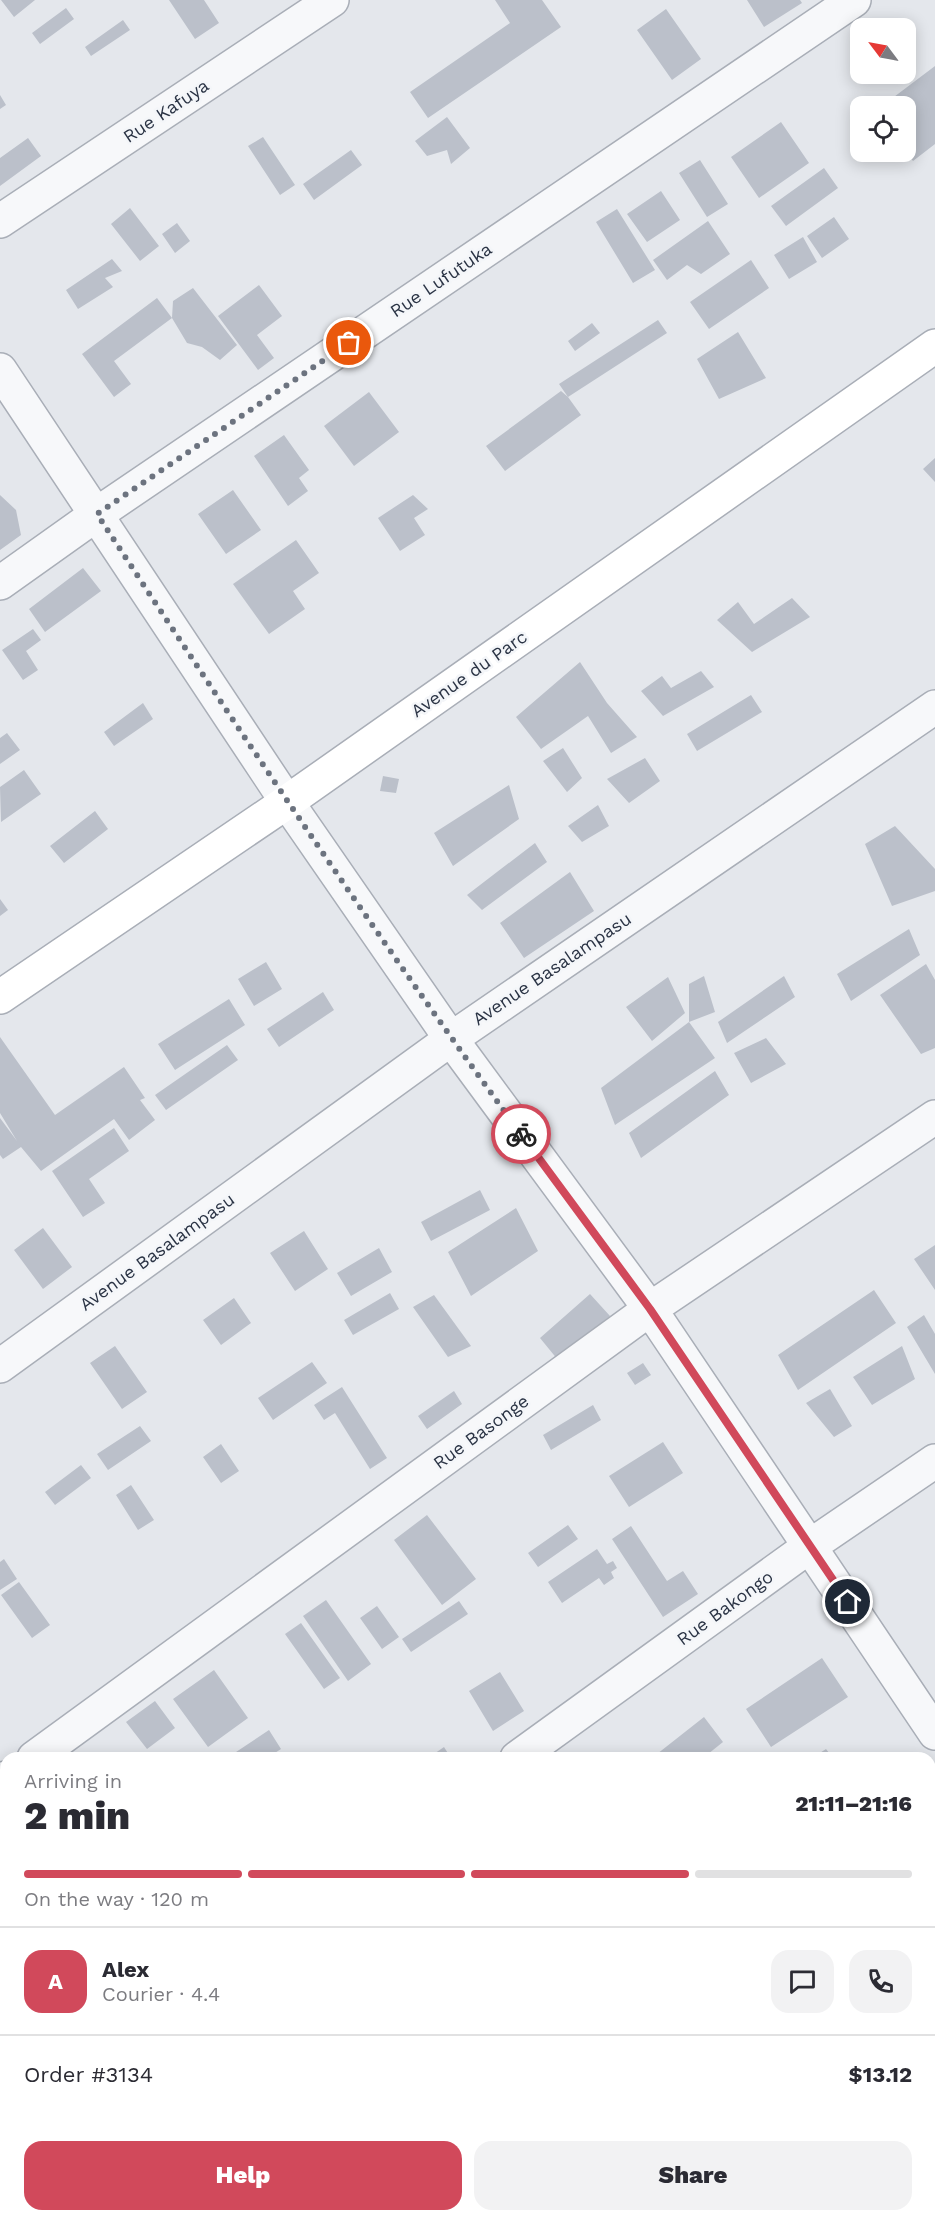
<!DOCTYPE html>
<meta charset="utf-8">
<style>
body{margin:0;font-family:"Work Sans",sans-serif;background:#f2f2f3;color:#2b2b33;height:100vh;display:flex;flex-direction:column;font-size:22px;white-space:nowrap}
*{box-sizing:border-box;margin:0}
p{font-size:20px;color:#7c7c81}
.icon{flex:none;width:33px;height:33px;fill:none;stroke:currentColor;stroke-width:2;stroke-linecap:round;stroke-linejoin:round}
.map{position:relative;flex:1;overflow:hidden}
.drawer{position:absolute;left:0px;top:1752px;width:936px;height:470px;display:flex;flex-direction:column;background:#fff;border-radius:18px 18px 0 0;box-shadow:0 3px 15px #0003}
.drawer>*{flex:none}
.needle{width:39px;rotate:302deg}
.tools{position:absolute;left:850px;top:18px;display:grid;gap:12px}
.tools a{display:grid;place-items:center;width:66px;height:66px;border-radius:12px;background:#fff;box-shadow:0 3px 15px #0003;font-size:30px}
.pin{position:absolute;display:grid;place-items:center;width:51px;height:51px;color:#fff;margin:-26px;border:3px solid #fff;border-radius:50%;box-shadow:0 2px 6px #0007}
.courier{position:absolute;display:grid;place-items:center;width:60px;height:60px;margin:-30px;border:4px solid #d1495b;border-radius:50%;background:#fff;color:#222;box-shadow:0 2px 8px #0007}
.summary em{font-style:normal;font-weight:800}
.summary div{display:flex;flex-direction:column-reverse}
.summary{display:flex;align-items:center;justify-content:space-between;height:102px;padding:0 24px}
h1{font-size:39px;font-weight:800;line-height:45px}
.bar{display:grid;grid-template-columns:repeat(4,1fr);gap:9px 6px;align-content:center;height:72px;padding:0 24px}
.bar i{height:8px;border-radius:4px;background:#e1e1e2}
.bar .on{background:#d1495b}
.bar p{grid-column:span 4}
.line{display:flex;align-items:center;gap:15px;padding:0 24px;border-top:2px solid #e1e1e2}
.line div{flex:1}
.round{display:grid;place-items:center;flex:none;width:63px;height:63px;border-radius:18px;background:#f2f2f3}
.primary-button{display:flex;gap:12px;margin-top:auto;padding:12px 24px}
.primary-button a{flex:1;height:69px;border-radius:18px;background:#d1495b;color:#fff;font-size:24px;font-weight:800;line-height:69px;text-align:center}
.primary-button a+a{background:#f2f2f3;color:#2b2b33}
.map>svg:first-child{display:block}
</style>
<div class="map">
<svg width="935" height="2221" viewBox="0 0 935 2221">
<rect width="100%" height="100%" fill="#e4e7ec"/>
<path fill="#bbc0ca" d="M1,0h34l-21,17z
M169,0h35l15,23 -24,16z
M495,0h47l19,27 -133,91 -18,-26 100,-69z
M747,0h53l2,3 -38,24z
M66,8l8,11 -34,25 -8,-11z
M666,9l35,50 -29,21 -35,-50z
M123,20l7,10 -39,26 -6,-9z
M935,66v78l-22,17 -7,-9v-46h-24z
M0,95l6,10 -6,4z
M447,117l23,31 -19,16 -4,-14 -20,6 -12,-15z
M781,122l28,41 -50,35 -28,-41z
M263,137l32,48 -15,10 -32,-49z
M28,138l13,18 -41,30v-28z
M351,150l11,15 -48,35 -11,-16z
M700,160l28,44 -21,13 -28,-44z
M824,168l14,20 -52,38 -15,-20z
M661,191l19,29 -33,22 -20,-28z
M130,208l29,38 -19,15 -29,-37z
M617,209l38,61 -22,13 -37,-61z
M834,217l15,22 -27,19 -15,-22z
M708,221l22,33 -29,20 -14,-9 -20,15 -14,-20z
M177,223l13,18 -15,12 -13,-19z
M803,237l14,25 -28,17 -15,-24z
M112,259l10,12 -17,7 8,9 -35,22 -12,-19z
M751,260l18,28 -60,41 -19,-27z
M259,285l23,31 -25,19 17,23 -16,12 -40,-54z
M193,288l44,57 -17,15 -18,-13 -15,-4 -15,-25 -58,43 17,23 -17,13 -32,-43 75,-56 15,20 1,-17z
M658,320l9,13 -99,64 -9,-13z
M592,323l8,10 -25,18 -7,-10z
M738,332l28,46 -47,21 -22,-40z
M561,391l7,6 13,18 -76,56 -19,-25z
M369,392l30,40 -45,34 -30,-40z
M284,435l25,35 -10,8 9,13 -20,15 -34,-50z
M935,458v24l-12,-13z
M233,490l28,40 -35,24 -28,-40z
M0,495l16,15 5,25 -21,15z
M413,495l15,14 -14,9 11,17 -25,16 -22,-33z
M296,540l23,33 -26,18 12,18 -36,25 -36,-50z
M83,568l18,23 -56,41 -16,-23z
M792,598l18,19 -58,35 -35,-32 21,-18 16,22z
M33,629l8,11 -15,11 12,19 -15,10 -21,-30z
M580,662l27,41 30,34 -26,16 -23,-37 -47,33 -25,-32z
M701,671l13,16 -51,29 -22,-25 21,-15 9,12z
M751,695l11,17 -65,39 -10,-17z
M143,703l10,16 -39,27 -10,-14z
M7,733l13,17 -20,14v-26z
M563,748l19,30 -15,14 -24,-31z
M645,758l15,23 -31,22 -22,-24z
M24,770l17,24 -40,28 -1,-35z
M383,776l16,3 -3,14 -16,-2z
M509,785l10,34 -66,47 -19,-33z
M598,805l11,21 -27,16 -14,-16z
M95,811l13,18 -44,34 -14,-17z
M895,826l40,43v22l-43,15 -27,-62z
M535,843l12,19 -65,48 -15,-15z
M570,872l24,39 -70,47 -24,-35z
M0,899l8,11 -8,6z
M909,929l11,26 -69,46 -14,-27z
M266,962l16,27 -28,17 -16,-27z
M926,964l9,16v68l-14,6 -41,-59z
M704,976l11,36 -26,10v-38z
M784,976l11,21 -68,46 -9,-21z
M668,977l17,36 -33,28 -26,-34z
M323,992l11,18 -55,37 -12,-18z
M229,999l16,26 -70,45 -17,-26z
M689,1022l26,36 -100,67 -14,-37z
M0,1037l55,78 69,-48 21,31 -5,2 15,20 -26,20 -15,-21 -73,52 -20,-24 -18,12 -3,-4v-37l17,23 -17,-28z
M766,1038l20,26 -35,19 -17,-30z
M227,1045l11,15 -72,50 -11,-15z
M715,1071l14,24 -88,63 -12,-25z
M114,1128l15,23 -40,28 16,24 -22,14 -31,-46z
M480,1190l10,20 -59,31 -10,-19z
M516,1208l22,43 -67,45 -23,-44z
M43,1228l29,39 -29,22 -29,-39z
M304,1231l24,38 -33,22 -25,-38z
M935,1245v45l-21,-31z
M379,1248l13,24 -41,24 -14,-23z
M874,1290l22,33 -98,67 -20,-35z
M390,1293l9,16 -46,26 -9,-15z
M590,1294l20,22 -52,44 -18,-22z
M434,1295l37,51 -23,11 -35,-50z
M234,1298l17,25 -30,22 -18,-25z
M924,1315l11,19v40l-28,-47z
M115,1346l32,46 -25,17 -32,-46z
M902,1346l13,33 -43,26 -19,-28z
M312,1362l15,21 -54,37 -15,-22z
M643,1363l8,12 -16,10 -8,-12z
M342,1387l45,71 -17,11 -35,-56 -11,7 -10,-15z
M830,1389l22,37 -18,11 -28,-34z
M454,1391l8,13 -35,25 -9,-13z
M593,1405l8,15 -50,30 -8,-15z
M140,1426l11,15 -43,29 -11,-16z
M663,1442l20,31 -54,34 -20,-31z
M221,1444l18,27 -18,12 -18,-26z
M81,1465l10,13 -36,27 -10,-13z
M131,1485l23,35 -16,10 -22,-35z
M427,1515l49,64 -34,26 -48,-65z
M568,1525l10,14 -40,28 -10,-14z
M631,1526l36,55 16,-10 15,23 -35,23 -51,-78z
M597,1549l10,15 6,-3 4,7 -6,4 3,6 -10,7 -5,-7 -37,25 -14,-21z
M4,1559l13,20 -17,11v-28z
M19,1582l31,43 -18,13 -31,-43z
M326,1600l45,64 -23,17 -45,-65z
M459,1601l9,13 -57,38 -9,-13z
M377,1606l22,31 -17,12 -22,-31z
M301,1623l39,55 -16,11 -39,-55z
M822,1658l26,39 -77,50 -25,-38z
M214,1670l34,48 -40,29 -35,-48z
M500,1672l24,39 -31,20 -24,-40z
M155,1701l20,27 -28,21 -21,-27z
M704,1717l19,25 -20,16h-43l-3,-4z
M269,1730l12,19 -14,9h-40z
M444,1747l7,11h-23z
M826,1749l7,9h-21z
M6,1900v45l-3,2 -3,-4v-39z
M935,1904v34l-5,-6v-24z
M53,2216h50l-8,5h-38z
M129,2216h33l-8,5h-34z
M580,2216h29l2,3 -2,2h-38z
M693,2216l6,5h-14z
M773,2216h18l-9,5h-6z"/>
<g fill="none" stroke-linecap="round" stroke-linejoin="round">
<defs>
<path id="street" d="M0,221l332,-221
M0,370l287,432 164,237 199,270 285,424
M0,583l97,-69 757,-514
M0,1366l451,-327 484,-332
M34,1758l616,-449 285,-192
M517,1758l293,-212 125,-85
M0,1783l6,-5
M930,1830l5,-4
M0,2131l6,-4
M930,2176l5,-3
M389,2221l8,-5
M871,2221l7,-5"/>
<path id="secondary" d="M0,997l287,-195 648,-456"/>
</defs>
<use href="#street" stroke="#a9aeb7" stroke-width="36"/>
<use href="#secondary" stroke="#a9aeb7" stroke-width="36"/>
<use href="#street" stroke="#f7f8fa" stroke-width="33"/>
<use href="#secondary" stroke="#fff" stroke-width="33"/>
</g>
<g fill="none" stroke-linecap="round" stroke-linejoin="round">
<path stroke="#6c737f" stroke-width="6" stroke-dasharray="0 10.8" d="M349,343l-252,171c137,209 276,418 424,620"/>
<path stroke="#d1495b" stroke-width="8" d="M521,1134l129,175 198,293"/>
</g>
<g text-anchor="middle" stroke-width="5" stroke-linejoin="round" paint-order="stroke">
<g font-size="18" fill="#2b3445" stroke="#f4f6f9">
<text transform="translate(166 111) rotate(-34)" y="6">Rue Kafuya</text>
<text transform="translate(441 280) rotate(-34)" y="6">Rue Lufutuka</text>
<text transform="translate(469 674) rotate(-35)" y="6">Avenue du Parc</text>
<text transform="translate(552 969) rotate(-34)" y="6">Avenue Basalampasu</text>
<text transform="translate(157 1252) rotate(-36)" y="6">Avenue Basalampasu</text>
<text transform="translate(481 1432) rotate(-36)" y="6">Rue Basonge</text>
<text transform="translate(725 1608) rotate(-36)" y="6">Rue Bakongo</text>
</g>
</g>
</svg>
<div class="tools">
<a><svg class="needle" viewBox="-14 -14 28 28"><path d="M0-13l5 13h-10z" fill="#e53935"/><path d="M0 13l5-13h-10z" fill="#7c7c81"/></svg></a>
<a><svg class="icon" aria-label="locate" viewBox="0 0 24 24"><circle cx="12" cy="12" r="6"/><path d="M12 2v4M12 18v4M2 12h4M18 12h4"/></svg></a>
</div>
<div class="pin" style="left:349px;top:343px;background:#ea580c"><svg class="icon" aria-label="bag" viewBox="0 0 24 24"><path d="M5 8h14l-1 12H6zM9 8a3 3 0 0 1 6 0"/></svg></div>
<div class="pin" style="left:848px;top:1602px;background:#1f2937"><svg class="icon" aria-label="home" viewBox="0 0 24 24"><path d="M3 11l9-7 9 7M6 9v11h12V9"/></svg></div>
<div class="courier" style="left:521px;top:1134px"><svg class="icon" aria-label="bike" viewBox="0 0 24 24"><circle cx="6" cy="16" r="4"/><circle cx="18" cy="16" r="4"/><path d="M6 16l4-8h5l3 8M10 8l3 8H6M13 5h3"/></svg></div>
<section class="drawer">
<div class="summary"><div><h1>2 min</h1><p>Arriving in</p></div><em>21:11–21:16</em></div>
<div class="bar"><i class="on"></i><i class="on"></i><i class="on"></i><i></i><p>On the way · 120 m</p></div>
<div class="line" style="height:108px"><b class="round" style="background:#d1495b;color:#fff">A</b><div><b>Alex</b><p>Courier · 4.4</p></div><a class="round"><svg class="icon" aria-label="chat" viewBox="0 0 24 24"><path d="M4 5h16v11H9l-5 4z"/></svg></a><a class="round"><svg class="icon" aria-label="phone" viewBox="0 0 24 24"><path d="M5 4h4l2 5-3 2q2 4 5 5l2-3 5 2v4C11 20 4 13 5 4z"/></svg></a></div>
<div class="line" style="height:78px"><div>Order #3134</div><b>$13.12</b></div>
<div class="primary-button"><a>Help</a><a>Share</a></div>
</section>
</div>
